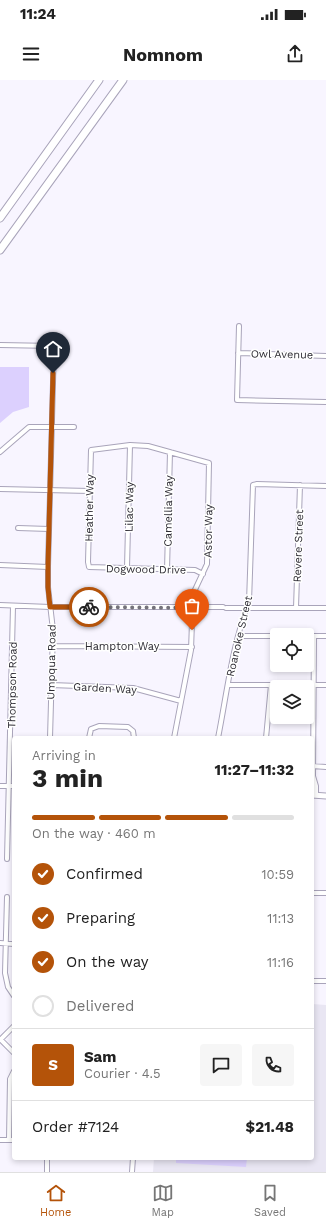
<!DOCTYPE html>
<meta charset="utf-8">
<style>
body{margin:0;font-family:"Work Sans",sans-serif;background:#f6f6f6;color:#222;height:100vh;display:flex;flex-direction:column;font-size:15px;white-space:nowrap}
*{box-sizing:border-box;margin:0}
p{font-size:13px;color:#767676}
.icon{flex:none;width:22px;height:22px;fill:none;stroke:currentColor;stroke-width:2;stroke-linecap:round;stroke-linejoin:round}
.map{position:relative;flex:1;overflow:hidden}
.drawer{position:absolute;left:12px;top:656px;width:302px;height:424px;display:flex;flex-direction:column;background:#fff;border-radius:4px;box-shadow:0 2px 6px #0003}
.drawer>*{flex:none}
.buttons{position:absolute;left:270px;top:548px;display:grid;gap:8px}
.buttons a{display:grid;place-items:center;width:44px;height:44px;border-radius:4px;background:#fff;box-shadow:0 2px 6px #0003;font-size:20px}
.pin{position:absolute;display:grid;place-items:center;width:34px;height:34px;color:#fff;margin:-41px -17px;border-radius:50% 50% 50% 0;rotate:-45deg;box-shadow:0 0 4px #0007}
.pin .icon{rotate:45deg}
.courier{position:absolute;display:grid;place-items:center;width:40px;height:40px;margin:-20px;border:3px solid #b45309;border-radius:50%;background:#fff;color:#222;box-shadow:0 1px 5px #0007}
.head em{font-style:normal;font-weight:700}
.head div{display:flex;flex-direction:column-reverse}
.head{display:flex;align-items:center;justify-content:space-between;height:68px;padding:0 20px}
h1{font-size:26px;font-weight:700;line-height:30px}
.bar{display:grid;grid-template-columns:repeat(4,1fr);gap:6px 4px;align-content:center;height:48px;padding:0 20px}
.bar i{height:5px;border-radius:3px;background:#e0e0e0}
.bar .on{background:#b45309}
.bar p{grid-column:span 4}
.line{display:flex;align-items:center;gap:10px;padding:0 20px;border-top:1px solid #e0e0e0}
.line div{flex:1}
.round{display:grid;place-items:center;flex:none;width:42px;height:42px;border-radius:4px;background:#f6f6f6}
ol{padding:0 20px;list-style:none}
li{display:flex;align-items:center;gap:12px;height:44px}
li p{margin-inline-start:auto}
li .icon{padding:4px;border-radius:50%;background:#b45309;color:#fff;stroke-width:4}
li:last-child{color:#767676}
li i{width:22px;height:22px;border:2px solid #e0e0e0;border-radius:50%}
.status{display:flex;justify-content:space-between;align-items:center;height:28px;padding:0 20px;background:#fff;direction:ltr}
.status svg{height:11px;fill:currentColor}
header{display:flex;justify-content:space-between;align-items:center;height:52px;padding:0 20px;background:#fff;font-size:18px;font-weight:700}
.tab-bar{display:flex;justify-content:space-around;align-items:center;height:56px;border-top:1px solid #e0e0e0;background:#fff;font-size:11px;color:#767676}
.tab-bar a{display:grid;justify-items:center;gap:2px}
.tab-bar .on{color:#b45309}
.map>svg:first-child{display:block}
</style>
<div class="status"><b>11:24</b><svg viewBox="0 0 49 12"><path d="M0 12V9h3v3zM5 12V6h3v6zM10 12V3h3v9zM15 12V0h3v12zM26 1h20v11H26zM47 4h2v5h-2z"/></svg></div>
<header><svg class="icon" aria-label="menu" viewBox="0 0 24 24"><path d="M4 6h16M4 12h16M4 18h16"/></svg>Nomnom<svg class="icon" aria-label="share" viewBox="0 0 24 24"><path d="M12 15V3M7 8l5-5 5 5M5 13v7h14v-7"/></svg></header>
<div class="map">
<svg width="326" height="1092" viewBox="0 0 326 1092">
<rect width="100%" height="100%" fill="#f8f5ff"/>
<path fill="#e9e6f3" d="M312,924l14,1v167h-173l1,-14h158z"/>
<path fill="#dcd0fe" d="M0,287h29v40l-16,5 -13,11z
M176,1078h71l-1,9 -70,-4z"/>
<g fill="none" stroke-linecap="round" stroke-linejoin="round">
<defs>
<path id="minor" d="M239,246l-2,74 89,2
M0,265l54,1 -6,221v20l5,43 -3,108
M238,273l88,3
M0,372l29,-25h45
M0,409l90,2
M18,448l31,1
M0,485l48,2
M127,488l3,-123
M167,490l3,-118
M0,525l50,2h173
M226,528h100
M296,528l4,-123
M238,556h39
M307,556h19
M314,556l-1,140 3,10v9
M52,566l140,1
M51,605l82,3 48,13
M229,605h97
M89,658l2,-9 8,-3 29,1 5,4 1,7
M174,658l17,-88 2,-56 14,-30 2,-101 -61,-17 -18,-1 -39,5 -3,112 1,5 106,3 8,4
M218,658c9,-45 14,-93 31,-136l4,-117 4,-1 69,2
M266,658l5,-53
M312,686l14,1
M0,706h14
M7,779l6,-253
M312,813h14
M7,817l-2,76 3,14 6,9
M0,863l14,1
M312,901h14
M0,959l14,14
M0,960l14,-14
M0,1060h14
M9,1060l1,-61 4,-8
M47,1092v-14
M132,1092l1,-14"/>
<path id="tertiary" d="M312,715l14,1"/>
<path id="motorway" d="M0,138l99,-138
M0,170l123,-170"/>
</defs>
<use href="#minor" stroke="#a9a4ba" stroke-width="6"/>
<use href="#tertiary" stroke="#a9a4ba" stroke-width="7"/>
<use href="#motorway" stroke="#a9a4ba" stroke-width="9"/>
<use href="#minor" stroke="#fff" stroke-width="4"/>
<use href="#tertiary" stroke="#fff" stroke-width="5"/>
<use href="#motorway" stroke="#fff" stroke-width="7"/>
</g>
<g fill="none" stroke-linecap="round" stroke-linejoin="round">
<path stroke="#74727a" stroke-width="4" stroke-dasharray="0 7.2" d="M89,527l103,1v22"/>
<path stroke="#b45309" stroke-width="5" d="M53,293l-5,194v20l2,20h39"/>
</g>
<g text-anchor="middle" stroke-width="3" stroke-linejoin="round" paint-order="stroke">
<g font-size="11" fill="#2d2b33" stroke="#fff">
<text transform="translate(282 274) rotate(1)" y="4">Owl Avenue</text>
<text transform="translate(129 427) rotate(-89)" y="4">Lilac Way</text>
<text transform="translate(89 428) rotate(-89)" y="4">Heather Way</text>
<text transform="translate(168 431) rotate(-89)" y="4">Camellia Way</text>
<text transform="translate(208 451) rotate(-89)" y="4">Astor Way</text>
<text transform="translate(298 466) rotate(-88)" y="4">Revere Street</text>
<text transform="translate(146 489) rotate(1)" y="4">Dogwood Drive</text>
<text transform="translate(239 556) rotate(-77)" y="4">Roanoke Street</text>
<text x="122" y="570">Hampton Way</text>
<text transform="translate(51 582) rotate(-89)" y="4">Umpqua Road</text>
<text transform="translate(12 605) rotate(-89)" y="4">Thompson Road</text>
<text transform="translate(105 608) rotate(3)" y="4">Garden Way</text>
</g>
</g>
</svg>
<div class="buttons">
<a><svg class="icon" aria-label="locate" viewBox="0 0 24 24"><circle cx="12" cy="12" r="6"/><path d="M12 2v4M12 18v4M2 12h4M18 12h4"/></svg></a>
<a><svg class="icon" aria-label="layers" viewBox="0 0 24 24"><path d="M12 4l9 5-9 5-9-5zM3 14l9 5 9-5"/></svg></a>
</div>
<div class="pin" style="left:192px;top:550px;background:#ea580c"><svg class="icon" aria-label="bag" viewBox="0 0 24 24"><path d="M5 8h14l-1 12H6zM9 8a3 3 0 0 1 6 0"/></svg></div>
<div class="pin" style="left:53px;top:293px;background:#1f2937"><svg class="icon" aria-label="home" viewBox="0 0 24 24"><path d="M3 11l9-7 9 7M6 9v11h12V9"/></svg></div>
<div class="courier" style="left:89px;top:527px"><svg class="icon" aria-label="bike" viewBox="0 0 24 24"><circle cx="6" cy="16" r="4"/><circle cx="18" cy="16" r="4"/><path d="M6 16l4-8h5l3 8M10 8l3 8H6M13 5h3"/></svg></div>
<section class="drawer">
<div class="head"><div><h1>3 min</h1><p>Arriving in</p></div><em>11:27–11:32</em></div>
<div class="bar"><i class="on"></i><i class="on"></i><i class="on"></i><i></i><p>On the way · 460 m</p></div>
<ol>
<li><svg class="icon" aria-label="check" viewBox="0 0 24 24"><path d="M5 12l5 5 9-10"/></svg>Confirmed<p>10:59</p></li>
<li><svg class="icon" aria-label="check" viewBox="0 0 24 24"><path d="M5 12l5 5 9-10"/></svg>Preparing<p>11:13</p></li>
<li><svg class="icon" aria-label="check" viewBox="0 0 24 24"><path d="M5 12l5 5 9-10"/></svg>On the way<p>11:16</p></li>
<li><i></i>Delivered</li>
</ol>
<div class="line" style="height:72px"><b class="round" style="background:#b45309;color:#fff">S</b><div><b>Sam</b><p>Courier · 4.5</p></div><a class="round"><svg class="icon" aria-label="chat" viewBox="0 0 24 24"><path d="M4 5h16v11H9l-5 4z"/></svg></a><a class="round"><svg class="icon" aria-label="phone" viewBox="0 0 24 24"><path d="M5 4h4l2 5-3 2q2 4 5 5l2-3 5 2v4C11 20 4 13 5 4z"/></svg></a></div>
<div class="line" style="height:52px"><div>Order #7124</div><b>$21.48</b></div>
</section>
</div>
<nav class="tab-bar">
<a class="on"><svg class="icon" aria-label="home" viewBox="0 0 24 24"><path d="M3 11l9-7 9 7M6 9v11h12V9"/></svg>Home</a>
<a><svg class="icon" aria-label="map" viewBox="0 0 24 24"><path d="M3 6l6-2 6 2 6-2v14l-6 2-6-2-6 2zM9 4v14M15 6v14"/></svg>Map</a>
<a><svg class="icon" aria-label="saved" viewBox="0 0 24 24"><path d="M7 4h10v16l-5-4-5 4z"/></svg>Saved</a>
</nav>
